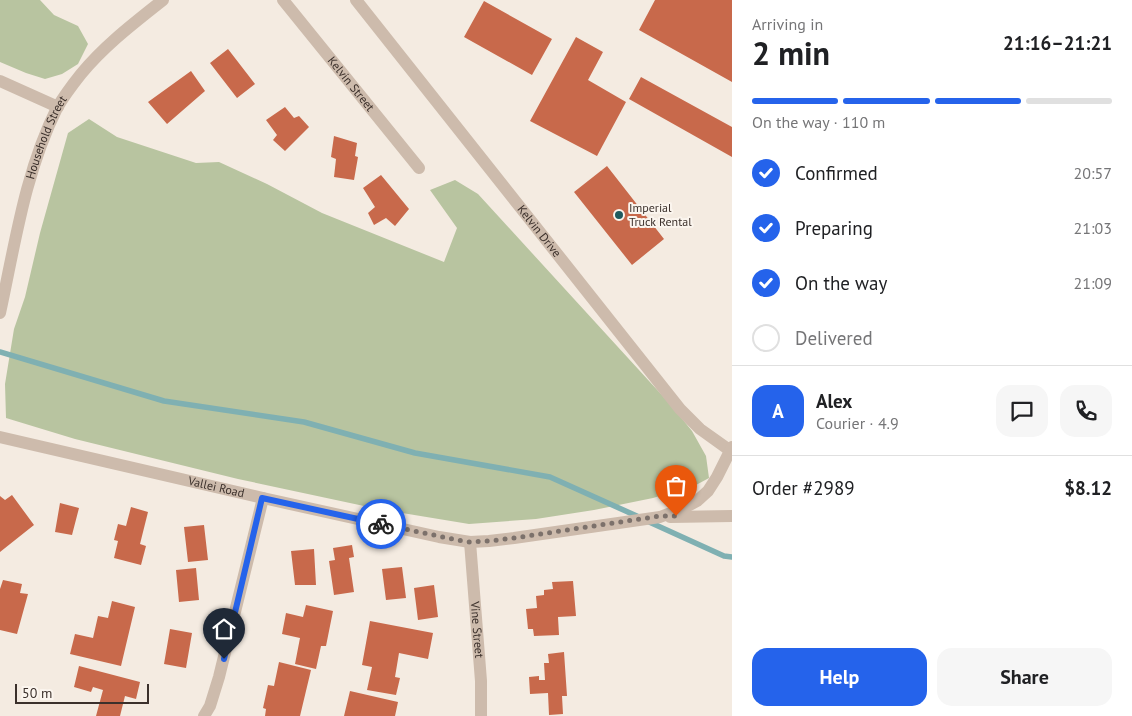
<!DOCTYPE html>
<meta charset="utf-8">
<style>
body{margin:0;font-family:"PT Sans",sans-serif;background:#f6f6f6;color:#202124;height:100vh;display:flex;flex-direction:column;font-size:19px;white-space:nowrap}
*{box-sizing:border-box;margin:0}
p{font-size:16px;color:#757577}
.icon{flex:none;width:28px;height:28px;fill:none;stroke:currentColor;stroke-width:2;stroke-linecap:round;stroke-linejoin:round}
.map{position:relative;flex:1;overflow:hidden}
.panel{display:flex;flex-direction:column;background:#fff;width:400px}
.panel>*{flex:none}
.scale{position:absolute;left:15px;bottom:12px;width:134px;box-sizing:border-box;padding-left:5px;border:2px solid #3b302b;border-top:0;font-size:14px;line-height:18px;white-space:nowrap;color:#3b302b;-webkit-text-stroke:4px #fbf5ee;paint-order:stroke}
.pin{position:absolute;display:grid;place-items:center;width:42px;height:42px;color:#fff;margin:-51px -21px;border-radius:50% 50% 50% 0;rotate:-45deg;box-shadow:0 0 5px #0007}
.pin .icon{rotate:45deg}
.courier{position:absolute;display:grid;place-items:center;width:50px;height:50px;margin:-25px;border:4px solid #2563eb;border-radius:50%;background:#fff;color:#222;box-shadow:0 1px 6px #0007}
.head em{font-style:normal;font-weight:700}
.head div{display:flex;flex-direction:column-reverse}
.head{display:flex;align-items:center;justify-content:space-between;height:85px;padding:0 20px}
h1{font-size:32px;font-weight:700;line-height:38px}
.bar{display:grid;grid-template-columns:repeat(4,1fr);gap:8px 5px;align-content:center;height:60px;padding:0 20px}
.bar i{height:6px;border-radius:4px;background:#e0e0e0}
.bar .selected{background:#2563eb}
.bar p{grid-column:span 4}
.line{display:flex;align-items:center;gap:12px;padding:0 20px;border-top:1px solid #e0e0e0}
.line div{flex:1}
.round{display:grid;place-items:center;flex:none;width:52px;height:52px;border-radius:15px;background:#f6f6f6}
ol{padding:0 20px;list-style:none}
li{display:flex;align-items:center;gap:15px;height:55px}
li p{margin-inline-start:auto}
li .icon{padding:5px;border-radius:50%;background:#2563eb;color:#fff;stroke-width:4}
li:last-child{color:#757577}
li i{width:28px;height:28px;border:2px solid #e0e0e0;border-radius:50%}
.primary-button{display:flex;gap:10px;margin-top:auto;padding:10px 20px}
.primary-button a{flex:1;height:58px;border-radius:15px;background:#2563eb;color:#fff;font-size:20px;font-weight:700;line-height:58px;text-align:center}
.primary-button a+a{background:#f6f6f6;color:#202124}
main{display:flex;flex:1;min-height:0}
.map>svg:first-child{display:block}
</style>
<main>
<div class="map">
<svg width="732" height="716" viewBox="0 0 732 716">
<rect width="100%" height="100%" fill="#f4ebe1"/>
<path fill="#b8c4a0" d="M0,0h40l14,15 24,11 10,18 -10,20 -16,10 -17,5 -19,-6 -26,-11z
M89,119l28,18 79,26 23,-1 48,22 55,29 122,49 13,-34 -27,-38 25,-10 23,14 193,211 21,26 14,25 3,22 -13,7 -43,13 -59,12 -58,9 -67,5 -91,-15 -140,-30 -163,-40 -69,-21 -1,-34 9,-55 11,-32 15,-64 28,-100z"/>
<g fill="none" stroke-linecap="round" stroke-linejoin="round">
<path stroke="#7fb0b2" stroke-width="5.5" d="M0,352l164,49 140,21 111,31 135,24 89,40
M647,521l77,35 8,1"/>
</g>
<path fill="#c8694b" d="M655,0h77v82l-93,-52z
M484,1l68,38 -20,36 -68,-38z
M576,37l27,15 -15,28 38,22 -29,54 -67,-35z
M228,49l27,35 -18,14 -27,-35z
M191,71l14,20 -38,33 -19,-22z
M641,77l91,50v30l-103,-58z
M285,107l9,11 5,-2 10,11 -24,24 -12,-11 4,-5 -11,-15z
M334,136l23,7 -2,13 3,1 -4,23 -20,-3 2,-18 -5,-2z
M607,166l57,73 -32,26 -58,-73z
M381,175l28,34 -14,17 -9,-8 -12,7 -6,-12 7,-6 -12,-19z
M12,495l22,30 -34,27v-56l5,4z
M60,503l19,5 -7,27 -17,-3z
M131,507l17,5 -8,32 6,2 -5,19 -27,-7 4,-17 -4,-1 4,-16 8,2z
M204,525l4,35 -20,2 -4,-35z
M352,545l2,12 -5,1 5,34 -20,3 -5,-34 6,-1 -2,-12z
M314,549l2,36h-21l-4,-34z
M402,567l4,31 -20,2 -4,-31z
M196,568l3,32 -20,2 -3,-32z
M3,580l19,4 -2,9 8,1 -11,40 -17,-4v-41z
M573,581l3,35 -18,1 1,18 -25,1 -1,-7h-5l-2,-20 11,-1 -1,-12 8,-1v-5l9,-1 -1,-7z
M434,585l4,32 -20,3 -4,-32z
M112,601l23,6 -14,59 -51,-12 5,-20 18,4 5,-22 10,2z
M306,605l27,6 -7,35h-5l-5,23 -21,-5 5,-26 -18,-4 4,-21 17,4z
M370,621l63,12 -5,26 -29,-6 -4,24 5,1 -4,17 -29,-5 5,-23 -10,-2z
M170,629l22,4 -6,35 -22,-4z
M564,652l3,44h-5l1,18 -14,1 -1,-22 -18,1 -1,-17 10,-1v4h6l-1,-17h5l-1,-9z
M279,662l32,8 -11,46h-35l1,-7 -3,-1 5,-23 6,1z
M79,666l61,16 -4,17 -11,-3 -5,20h-24l7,-26 -10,-3 -2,5 -17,-5z
M350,691l48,11 -3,14h-51z"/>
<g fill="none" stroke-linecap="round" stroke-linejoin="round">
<g stroke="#cdbbac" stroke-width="12">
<path id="s1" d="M283,0l136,168"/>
<path id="s2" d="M356,0l324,409 20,20 32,23"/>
<path d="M0,81l58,26"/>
<path id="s3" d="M0,313c15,-69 25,-141 57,-205 7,-12 16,-24 24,-34 24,-29 53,-51 82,-74"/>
<path id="s4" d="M0,437l263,61 176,39 31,5 19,-1 25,-3 146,-21 24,-9 13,-7 11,-10 9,-14 15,-30"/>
<path d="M670,517l62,-1"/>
<path id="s5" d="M470,542l11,139v35"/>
<path d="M204,716l6,-10 9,-29 44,-179"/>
</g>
</g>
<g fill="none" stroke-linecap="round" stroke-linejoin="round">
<path stroke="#7c716b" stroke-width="5" stroke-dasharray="0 9" d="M381,524l76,16 13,2 19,-1 25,-3 146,-22h16"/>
<path stroke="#2563eb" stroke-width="6" d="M224,659l38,-161 119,26"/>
</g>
<circle fill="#1f5a5e" stroke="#fbf5ee" stroke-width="2" cx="619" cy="215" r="5"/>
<g text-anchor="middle" stroke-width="4" stroke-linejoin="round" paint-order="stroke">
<g font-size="12" fill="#3b302b" stroke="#fbf5ee">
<text dy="4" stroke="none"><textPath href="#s1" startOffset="108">Kelvin Street</textPath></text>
<text dy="4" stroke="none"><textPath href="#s3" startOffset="182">Household Street</textPath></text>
<text dy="4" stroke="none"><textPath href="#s2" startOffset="295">Kelvin Drive</textPath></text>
<text dy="4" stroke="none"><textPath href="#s4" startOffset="222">Vallei Road</textPath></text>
<text dy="4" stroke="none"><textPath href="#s5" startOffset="88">Vine Street</textPath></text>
</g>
<g font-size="12" fill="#3b302b" stroke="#fbf5ee" text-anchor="start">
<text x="629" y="212">Imperial<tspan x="629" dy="14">Truck Rental</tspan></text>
</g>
</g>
</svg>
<div class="scale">50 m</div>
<div class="pin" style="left:676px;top:516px;background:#ea580c"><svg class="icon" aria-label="bag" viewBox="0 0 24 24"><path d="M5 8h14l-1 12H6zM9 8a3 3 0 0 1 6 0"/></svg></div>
<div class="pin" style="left:224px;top:659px;background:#1f2937"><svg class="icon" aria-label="home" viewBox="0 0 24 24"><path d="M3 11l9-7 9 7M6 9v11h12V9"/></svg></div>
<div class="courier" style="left:381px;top:524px"><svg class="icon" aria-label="bike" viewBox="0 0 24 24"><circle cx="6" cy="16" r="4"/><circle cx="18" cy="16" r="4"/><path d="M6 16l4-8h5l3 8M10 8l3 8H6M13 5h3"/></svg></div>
</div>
<section class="panel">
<div class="head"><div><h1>2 min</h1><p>Arriving in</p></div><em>21:16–21:21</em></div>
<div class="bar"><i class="selected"></i><i class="selected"></i><i class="selected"></i><i></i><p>On the way · 110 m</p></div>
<ol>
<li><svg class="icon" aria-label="check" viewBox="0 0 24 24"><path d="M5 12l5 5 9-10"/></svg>Confirmed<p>20:57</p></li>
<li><svg class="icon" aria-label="check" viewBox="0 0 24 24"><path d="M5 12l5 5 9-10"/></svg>Preparing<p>21:03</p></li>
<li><svg class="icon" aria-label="check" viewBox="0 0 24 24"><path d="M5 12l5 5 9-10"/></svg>On the way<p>21:09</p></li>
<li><i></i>Delivered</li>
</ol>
<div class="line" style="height:90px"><b class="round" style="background:#2563eb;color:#fff">A</b><div><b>Alex</b><p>Courier · 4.9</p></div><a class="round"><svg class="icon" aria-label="chat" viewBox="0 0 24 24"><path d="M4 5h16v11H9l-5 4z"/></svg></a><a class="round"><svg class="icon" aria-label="phone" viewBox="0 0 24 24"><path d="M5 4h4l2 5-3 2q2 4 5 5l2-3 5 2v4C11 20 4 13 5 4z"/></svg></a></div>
<div class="line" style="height:65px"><div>Order #2989</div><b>$8.12</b></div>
<div class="primary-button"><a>Help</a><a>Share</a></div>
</section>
</main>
